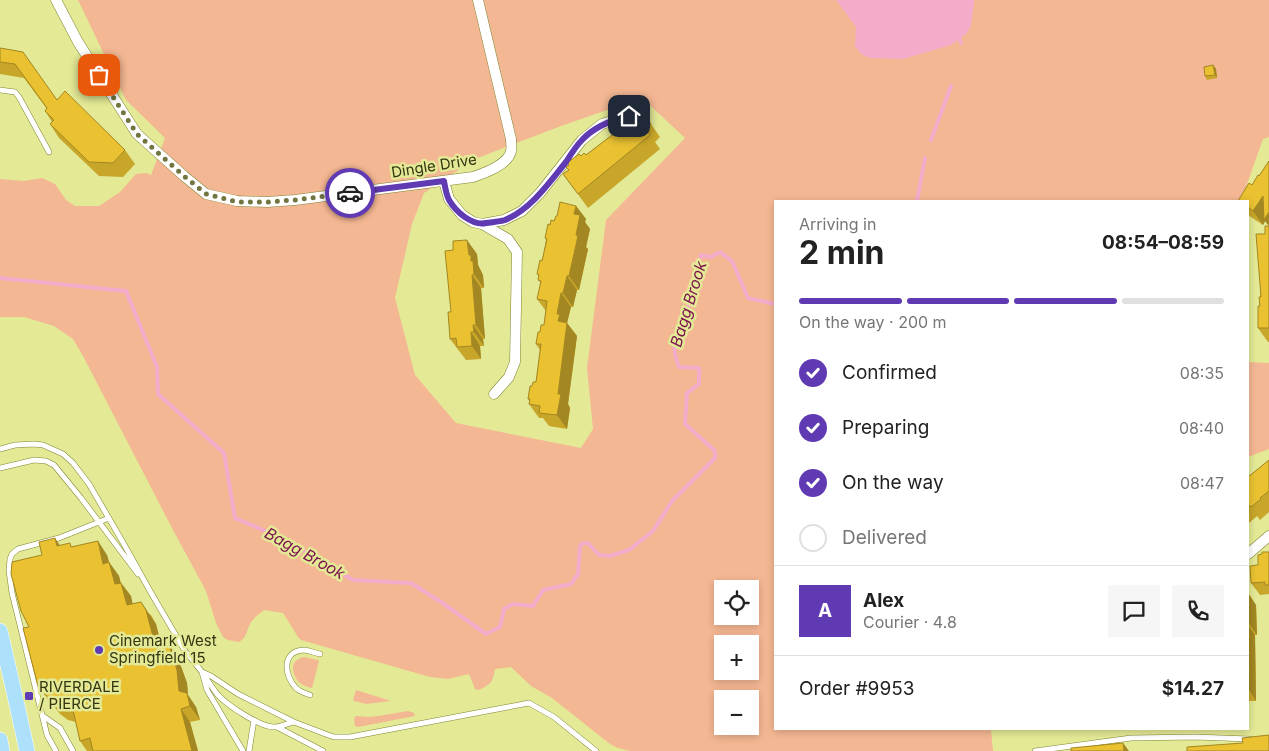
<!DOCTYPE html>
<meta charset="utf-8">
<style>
body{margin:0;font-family:Inter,sans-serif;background:#f6f6f6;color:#222;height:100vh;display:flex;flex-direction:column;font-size:19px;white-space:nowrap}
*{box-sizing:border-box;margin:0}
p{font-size:16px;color:#767676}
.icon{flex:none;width:28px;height:28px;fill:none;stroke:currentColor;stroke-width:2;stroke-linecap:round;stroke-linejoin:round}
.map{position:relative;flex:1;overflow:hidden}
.details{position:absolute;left:774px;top:200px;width:475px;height:530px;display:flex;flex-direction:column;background:#fff;border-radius:0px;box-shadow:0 2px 8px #0003}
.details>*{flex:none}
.fabs{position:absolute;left:714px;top:580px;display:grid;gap:10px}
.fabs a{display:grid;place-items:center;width:45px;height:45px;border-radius:0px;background:#fff;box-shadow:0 2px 8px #0003;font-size:25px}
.pin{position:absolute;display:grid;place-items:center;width:42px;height:42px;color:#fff;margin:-21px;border-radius:10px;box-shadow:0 2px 8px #0006}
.courier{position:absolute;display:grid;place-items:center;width:50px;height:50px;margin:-25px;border:4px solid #5f3ab2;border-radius:50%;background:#fff;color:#222;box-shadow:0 1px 6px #0007}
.headline em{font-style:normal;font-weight:700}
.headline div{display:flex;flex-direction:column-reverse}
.headline{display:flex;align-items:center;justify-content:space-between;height:85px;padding:0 25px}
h1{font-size:32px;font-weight:700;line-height:38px}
.bar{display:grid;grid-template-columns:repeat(4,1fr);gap:8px 5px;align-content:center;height:60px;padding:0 25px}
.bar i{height:6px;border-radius:4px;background:#e0e0e0}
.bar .active{background:#5f3ab2}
.bar p{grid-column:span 4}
.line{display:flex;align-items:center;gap:12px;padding:0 25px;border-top:1px solid #e0e0e0}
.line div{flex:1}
.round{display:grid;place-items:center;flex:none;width:52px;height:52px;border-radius:0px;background:#f6f6f6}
ol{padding:0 25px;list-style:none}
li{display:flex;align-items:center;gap:15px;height:55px}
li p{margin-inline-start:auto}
li .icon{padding:5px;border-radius:50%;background:#5f3ab2;color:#fff;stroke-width:4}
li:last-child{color:#767676}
li i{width:28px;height:28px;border:2px solid #e0e0e0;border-radius:50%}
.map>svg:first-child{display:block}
</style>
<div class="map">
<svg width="1269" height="751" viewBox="0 0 1269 751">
<rect width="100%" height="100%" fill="#e3e995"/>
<path fill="#f4b793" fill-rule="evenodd" d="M78,0h1191v137l-6,2 -22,62h-466v528h227l-11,1 2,21h-363l-12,-3 -8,-4 -58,-46 -21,-12 -20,-19 -16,2c-2,13 -4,15 -16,21l-4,-1 -6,-15 -21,5 -18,-2 -129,-37 -3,-3 -15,-24 -19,-3c-4,3 -9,7 -12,11 -6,7 -3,15 -13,21l-11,-2 -4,-2 -3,-5 -5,-10 -10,-32 -33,-61 -90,-174 -10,-17 -19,-13 -30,-9h-24v-138l24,2 18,-3 13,6 11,16 9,6h24l21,-14 16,-18 10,-1 5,2 14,-37 -39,-38zM642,98l43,40 -79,82 -19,148 6,61 -12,19 -125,-25 -41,-48 -20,-77 17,-74 12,-31 51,-34 86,-33zM722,589h28v27h-28zM722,644h28v27h-28zM722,699h28v27h-28z
M1248,362l21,1v86l-21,8z
M304,657l14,3 1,1 -7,27c-4,-1 -8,-2 -12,-5 -9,-9 -11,-23 4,-26z
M356,690l35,11 -25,3 -12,-3 -1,-1z
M408,711l6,2 1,3 -57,11 -3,-1 -1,-7 2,-3 13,1 9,-1z"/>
<path fill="#f4abca" d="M836,0h138v2l-3,24 -5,8 -15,11 -48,14 -33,-1 -9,-4 -6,-8 1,-19z"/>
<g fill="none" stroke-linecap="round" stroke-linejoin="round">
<path stroke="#f4abca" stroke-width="4" d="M958,35l3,8
M931,140l20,-54
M917,201l8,-43
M0,278l126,13 31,76 1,27 66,59 11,65 47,20 71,42 58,3 30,19 45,32 14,-7 4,-18 9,-5 20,2 10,-16 28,-6 7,-10 2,-28 3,-3h5l11,12 11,1 19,-6 24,-19 19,-30 43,-43v-7l-30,-27 2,-31 12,-9v-16l-20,-1c-6,-16 -7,-25 4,-39l18,-73 10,2 9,-5 12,9 16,37 27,6"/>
<defs>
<path id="lane" d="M0,90l15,2 4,5 30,55
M0,449l15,-4 19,-1 9,1 20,9 10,9 16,21 36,62 25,45 35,60 17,21 5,18 36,61
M0,468l34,-8 12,1 8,4 27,33 57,76
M310,695c-5,-2 -10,-3 -14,-7 -12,-12 -15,-38 9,-38 5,1 10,3 15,4
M43,716l17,12 13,23
M294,722c-6,1 -13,5 -19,5 -14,1 -48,-22 -57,-32 -6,-7 -11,-16 -16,-23l9,4 27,18 56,28 34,13 6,2h16l179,-34 25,14 42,34
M277,727l46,24
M56,751l-9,-16 -35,-142 -3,-22 1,-12 2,-5 6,-5 41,-11 50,-20
M249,751l5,-31
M1035,751l96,-13 64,-1 54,2"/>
<path id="street" d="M56,0l22,42 59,92 47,42 22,18 31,7 30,1 28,-2 178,-23c12,-4 35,-12 38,-26 1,-3 0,-8 0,-12l-33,-139
M444,181l5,18 13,16 11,7 9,2 22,-4 18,-9 18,-18 42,-53 20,-16 16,-5 11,-3
M482,224l26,15 9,13 -2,110 -6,15 -15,17
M1248,554l21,-18"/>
<path id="primary" d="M0,631l17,74 10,46
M0,740l2,11"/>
</defs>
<use href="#lane" stroke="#808430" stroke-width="6"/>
<use href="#street" stroke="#808430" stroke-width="11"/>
<use href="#primary" stroke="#fff" stroke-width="16"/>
<use href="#lane" stroke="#fff" stroke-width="5"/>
<use href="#street" stroke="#fff" stroke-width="10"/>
<use href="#primary" stroke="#ade1fb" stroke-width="15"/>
</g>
<path fill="#c8a62a" d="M0,48l57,52 68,50 10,14 -12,13 -24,-1 -40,-38 -9,-14 2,-2 -7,-11 2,-2 -23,-31 -24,-4z
M1213,65l3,4 1,9 -10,2 -2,-4z
M632,120l19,4 9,13 -5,5 5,7 -72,59 -25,-34 5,-4 13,-14 5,-1z
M1269,161v181h-1l-10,-14 7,-94 4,-8 -4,-5 -2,4 -15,-10v-14l4,-16 7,-9z
M576,206l10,13 -1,3 5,7 -4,18 2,2 -9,41h-2l-4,17h-2l-4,16 10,13 -9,68 2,4 -3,21 -18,-3 -6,-8h-4l-10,-14 1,-2 -2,-3 4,-13 4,-4 4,-32 -4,-6 4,-12 4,-7 2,-14 -9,-12 4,-16 -3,-3 1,-3 -2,-3 5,-13 4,-21 -1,-2 5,-13 4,-4 3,-5z
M453,250l24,4 1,11 5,10 1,13h-3l4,51h-2l1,7h-4l1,13 -15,1 -16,-21z
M1269,460v52l-9,8 -3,-4 -9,8v-47z
M55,538l5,8 12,1 35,8 2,7 10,14 2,7 10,13 1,8 19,11 5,9 6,22 7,-1 9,13 9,25 1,12 8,12 4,13 -10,2 8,29h-111l-7,-10 -4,-19 -8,-2 -8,-6 -11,-14h-1l-10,-14 -9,-59 13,-72z
M1269,552v42l-9,1 -9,-12 11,-29z
M1248,593l8,12 1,30h-2l1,66h-8z"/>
<path fill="#a38722" d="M1213,65l3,4 1,9 -2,-3z
M1263,196l6,9v21l-4,-5 -2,4 -10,-14z
M576,206l10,13 -1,3 5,7 -4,18 2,2 -9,41 -10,-14 7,-41 -2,-21z
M467,240l10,14 1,11 5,10 1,13 -10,-14 -5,-19z
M472,275l9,13 4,51 -9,-14z
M567,276l10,14 -4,17 -10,-14z
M561,293l10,14 -4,16 10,13 -9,68 2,4 -3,21 -10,-14 1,-21 -1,-80z
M473,325l10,14 1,7 -10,-14z
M471,332l9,14 1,13 -9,-13z
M55,538l9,14 -7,-6z
M98,541l9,14 6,22 -10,-13z
M109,562l10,14 5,22 -9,-14z
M121,583l10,13 5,23 -9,-14z
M1248,593l8,12 1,30 -9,-13z
M141,602l15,22 9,38 -9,-14z
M1248,625l7,10 1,66 -8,-13z
M169,645l9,13 9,25 1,12 8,12 4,13 -21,-29z
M181,709l9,13 8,29h-6z
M1123,743l6,8h-5z"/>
<path fill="#e9c131" stroke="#a38722" d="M0,48l23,4 34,48 8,-9 60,59 -12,13 -24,-1 -39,-38 4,-4 -9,-9 2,-3 -32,-44 -15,-2z
M1213,65l2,10 -10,1 -1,-9z
M642,112l9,12 -6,4 5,7 -72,59 -15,-20 6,-4 -3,-3 3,-2 -2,-2 12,-9 2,2 3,-3 2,2 30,-23 -3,-3 10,-8 2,2 5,-4 2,1z
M1269,161v51l-5,8 -1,-24 -10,15 -5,-4v-6h-10l11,-18 3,2 6,-10 1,1z
M560,202l16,4 -2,8 6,1 -4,20 2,1 -9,40h-2l-4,17h-2l-4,21h3l-2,7 9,2 -9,71h3l-4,21 -18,-2 1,-7 -11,-2 1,-5h-2l2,-13h2l1,-4h3l5,-38h-5l2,-12h2l1,-7h3l3,-24 -10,-2 4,-18 -3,-1 1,-5 -2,-1 3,-14 2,1 5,-22 -2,-1 3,-14 2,1 1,-5 3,1 2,-5h1z
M1265,226h4v102h-11v-22h2l-1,-9h2l-5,-63h9z
M467,240l2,15h2v6h2l1,13 -2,1 4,50h-3l1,7h-3l1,14 -15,1 -1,-9 -6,1 -2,-27h3l-6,-61 8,-1v-9z
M1269,460v31l-9,7 1,1 -10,8 -3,-3v1v-28z
M55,538l2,8 13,-3 1,4 27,-6 5,23 6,-2 6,22 6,-1 6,22 14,-3 5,8 10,38 13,-3 8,25 2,21 8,2 3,13 -9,3 11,42h-99l-3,-13 -10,3 -7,-31 -15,-4 -8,-5 -10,-15h-2l-15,-58 6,-1 -8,-16 -10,-37 1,-12 30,-7 -3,-13z
M1262,552h7v33h-4v-3l-14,1 -1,-17 8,-1v-10l4,-1z
M1269,735v16h-82v-4l56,-4 -1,-5z
M1123,743l1,8h-53v-3z"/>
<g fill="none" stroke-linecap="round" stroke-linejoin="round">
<path stroke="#717540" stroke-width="5" stroke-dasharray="0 9" d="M99,75l38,59 47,42 22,18 31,8h30l28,-2 55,-7"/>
<path stroke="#5f3ab2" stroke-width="6" d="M350,193l94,-12c1,6 2,13 5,19 7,12 23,26 37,23 6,-1 13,-1 19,-3 26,-11 44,-37 61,-58 5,-8 10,-16 16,-22 13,-14 29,-20 47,-24"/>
</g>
<g fill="#5f3ab2" stroke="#e3e995" stroke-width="2">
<circle cx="99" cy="650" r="5"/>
<rect x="24" y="691" width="10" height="10" rx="2.5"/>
</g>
<g text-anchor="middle" stroke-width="5" stroke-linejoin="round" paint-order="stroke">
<g font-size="15" fill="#343613" stroke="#e3e995">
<text transform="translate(434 166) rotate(-9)" y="5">Dingle Drive</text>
</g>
<g font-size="15" fill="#343613" stroke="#e3e995" text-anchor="start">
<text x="109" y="646">Cinemark West<tspan x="109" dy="17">Springfield 15</tspan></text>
<text x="39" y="692">RIVERDALE<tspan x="39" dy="17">/ PIERCE</tspan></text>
</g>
<g font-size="16" font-style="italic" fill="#7c124f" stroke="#e3e995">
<text transform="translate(688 304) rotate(-73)" y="6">Bagg Brook</text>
<text transform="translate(305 553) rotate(29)" y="6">Bagg Brook</text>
</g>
</g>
</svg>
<div class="fabs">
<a><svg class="icon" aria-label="locate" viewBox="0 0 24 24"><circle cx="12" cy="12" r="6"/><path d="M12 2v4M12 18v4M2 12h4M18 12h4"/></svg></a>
<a>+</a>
<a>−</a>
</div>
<div class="pin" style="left:99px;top:75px;background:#ea580c"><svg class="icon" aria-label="bag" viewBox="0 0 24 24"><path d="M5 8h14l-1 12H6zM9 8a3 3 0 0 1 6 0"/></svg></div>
<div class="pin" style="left:629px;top:116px;background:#1f2937"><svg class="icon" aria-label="home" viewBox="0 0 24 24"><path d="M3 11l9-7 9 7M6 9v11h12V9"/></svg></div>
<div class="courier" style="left:350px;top:193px"><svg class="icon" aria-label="car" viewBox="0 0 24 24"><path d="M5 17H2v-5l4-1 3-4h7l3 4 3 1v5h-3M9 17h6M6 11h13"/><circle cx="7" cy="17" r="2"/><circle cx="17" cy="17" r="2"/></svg></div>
<section class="details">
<div class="headline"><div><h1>2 min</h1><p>Arriving in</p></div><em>08:54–08:59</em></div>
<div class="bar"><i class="active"></i><i class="active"></i><i class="active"></i><i></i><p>On the way · 200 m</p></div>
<ol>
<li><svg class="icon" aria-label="check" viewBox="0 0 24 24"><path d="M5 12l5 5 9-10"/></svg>Confirmed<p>08:35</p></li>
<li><svg class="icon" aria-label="check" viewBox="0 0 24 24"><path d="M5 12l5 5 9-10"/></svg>Preparing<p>08:40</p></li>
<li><svg class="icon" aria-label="check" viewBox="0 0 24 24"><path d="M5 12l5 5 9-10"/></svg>On the way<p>08:47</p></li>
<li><i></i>Delivered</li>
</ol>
<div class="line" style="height:90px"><b class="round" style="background:#5f3ab2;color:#fff">A</b><div><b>Alex</b><p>Courier · 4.8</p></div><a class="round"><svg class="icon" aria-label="chat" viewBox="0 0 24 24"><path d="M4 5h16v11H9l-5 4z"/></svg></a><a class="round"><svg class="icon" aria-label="phone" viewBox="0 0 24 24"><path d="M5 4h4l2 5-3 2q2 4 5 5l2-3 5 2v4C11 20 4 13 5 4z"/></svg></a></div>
<div class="line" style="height:65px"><div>Order #9953</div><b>$14.27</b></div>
</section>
</div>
